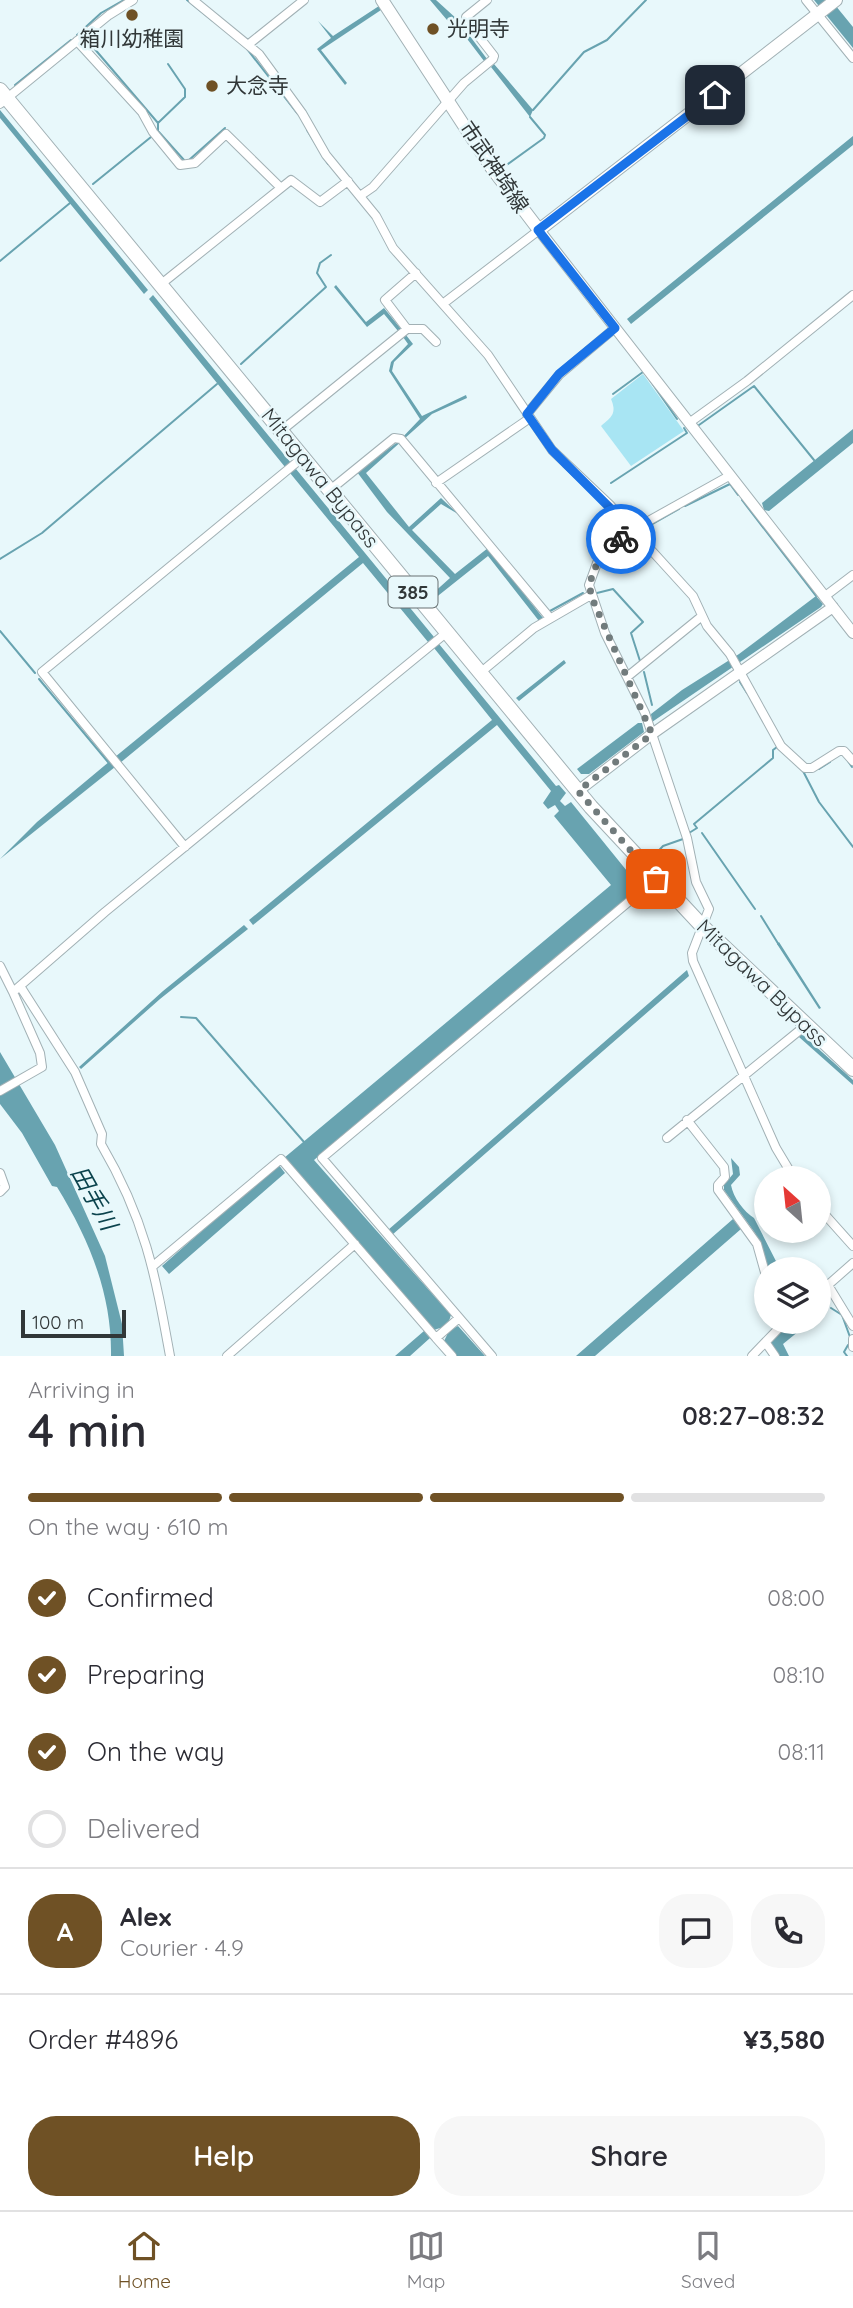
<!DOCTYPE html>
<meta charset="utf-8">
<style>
body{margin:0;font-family:Quicksand,"Noto Sans JP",sans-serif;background:#f7f7f7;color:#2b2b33;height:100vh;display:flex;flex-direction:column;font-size:26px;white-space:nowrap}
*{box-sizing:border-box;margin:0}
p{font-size:23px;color:#7c7c81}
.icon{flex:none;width:38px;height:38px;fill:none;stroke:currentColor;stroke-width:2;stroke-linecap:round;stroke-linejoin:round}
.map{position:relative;height:1356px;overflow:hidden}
.side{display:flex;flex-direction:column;background:#fff;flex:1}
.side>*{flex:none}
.needle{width:46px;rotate:333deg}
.tools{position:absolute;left:754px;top:1166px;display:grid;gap:14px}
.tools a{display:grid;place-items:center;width:77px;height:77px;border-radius:50%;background:#fff;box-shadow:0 4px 10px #0003;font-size:35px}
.scale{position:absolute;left:21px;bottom:18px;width:105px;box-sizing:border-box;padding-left:7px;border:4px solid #313738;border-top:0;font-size:19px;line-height:24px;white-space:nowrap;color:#313738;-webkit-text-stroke:5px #e8f8fb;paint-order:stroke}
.pin{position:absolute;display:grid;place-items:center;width:60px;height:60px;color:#fff;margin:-30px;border-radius:14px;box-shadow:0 4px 10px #0006}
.courier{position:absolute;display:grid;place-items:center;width:70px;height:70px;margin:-35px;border:5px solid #1a73e8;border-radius:50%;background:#fff;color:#222;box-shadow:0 2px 9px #0007}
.overview em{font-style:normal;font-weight:600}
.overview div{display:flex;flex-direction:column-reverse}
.overview{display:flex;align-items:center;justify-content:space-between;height:119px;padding:0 28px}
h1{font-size:46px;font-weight:600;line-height:52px}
.bar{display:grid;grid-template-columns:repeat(4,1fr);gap:10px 7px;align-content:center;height:84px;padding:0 28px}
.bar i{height:9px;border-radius:5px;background:#e1e1e2}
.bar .on{background:#6f5125}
.bar p{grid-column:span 4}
.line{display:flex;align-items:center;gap:18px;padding:0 28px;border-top:2px solid #e1e1e2}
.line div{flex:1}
.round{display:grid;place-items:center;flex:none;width:74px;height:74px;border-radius:28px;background:#f7f7f7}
ol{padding:0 28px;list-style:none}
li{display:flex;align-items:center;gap:21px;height:77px}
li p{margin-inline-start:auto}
li .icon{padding:7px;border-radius:50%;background:#6f5125;color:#fff;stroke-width:4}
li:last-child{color:#7c7c81}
li i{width:38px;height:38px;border:4px solid #e1e1e2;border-radius:50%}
.action{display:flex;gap:14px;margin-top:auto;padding:14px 28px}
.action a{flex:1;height:80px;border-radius:28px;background:#6f5125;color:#fff;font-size:28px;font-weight:600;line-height:80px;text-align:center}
.action a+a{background:#f7f7f7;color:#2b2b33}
.tabs{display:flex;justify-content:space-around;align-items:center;height:98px;border-top:2px solid #e1e1e2;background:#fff;font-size:19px;color:#7c7c81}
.tabs a{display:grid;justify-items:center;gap:4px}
.tabs .on{color:#6f5125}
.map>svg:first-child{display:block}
</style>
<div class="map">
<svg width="853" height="1356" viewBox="0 0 853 1356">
<rect width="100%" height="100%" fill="#e8f8fb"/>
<path fill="#a8e5f3" d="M643,374l41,57 -53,35 -30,-40c11,-9 16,-13 10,-27z"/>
<path fill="#68a3b0" d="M430,0h6l22,20 29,39 -3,2 -29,-38 -8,-3z
M814,0h17l22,27v21z
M379,6l2,4 -60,40 26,33 -2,2 -28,-36 14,-11 -13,-17 15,15z
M494,64l39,46 -3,7 -39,-50z
M0,110l148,180 -4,4 -144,-176z
M853,136v9l-222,179 -4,-5z
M336,285l30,37 18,-14 17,21 -3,2 -14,-17 -17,13 -33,-40z
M153,295l138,168 -6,4 -136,-168z
M406,335l7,9 -19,18 -2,9 30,45 44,-21 1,3 -35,16 -66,59 43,54 32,-29 17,16 -17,-10 -29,26 43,44 33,-26 55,70 -4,3 -51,-65 -54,43 -3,-4 19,-17 -63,-66 -30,-40 42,-31 21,-22 -31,-48 2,-9 17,-18 -5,-7z
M853,429v14l-84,68 -5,-1 -2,-7z
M296,469l138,168 -6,5 -65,-79 -243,200 -5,-6 244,-200 -69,-84z
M816,596l7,8 -2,3 -169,115 -1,-8 31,-24 57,-36z
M439,644l117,142 3,-1 7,8 -6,8 5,5 6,-4 69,85 -326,273 137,155 -2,6 5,7 4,-2 27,30h-28l-13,-15 3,-6 -7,-7 -6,2 -150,-172 327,-273 -57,-69 5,-5 -4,-6 -7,4 -5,-6 8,-12 -54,-66 -244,200 -4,-5 243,-200 -58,-72z
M564,660l2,3 -47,38 -3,-3z
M638,723h4l2,9 -55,42h-8l-4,-5z
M110,761l5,6 -115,92 37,-37z
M244,925l4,4 -88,70 -79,70 -2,-2 84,-76z
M779,942l42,66 -2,1 -42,-65z
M687,970l2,6 -297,259 -4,-5z
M802,1034l51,46v5l-54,-48z
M0,1052l55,93 50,111 17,68 2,32h-13c1,-62 -22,-117 -54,-169l-5,-1 -30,-53 -22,-29z
M731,1158l8,9 1,8 -9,10c2,12 13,27 23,33l26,51h-11l-14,-36 -31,-43v-5l9,-11z
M278,1164l7,9 -116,101 -7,-8z
M733,1219l8,10 -146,127h-19z
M784,1321h9l6,10 -16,13 6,12h-9l-9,-13 14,-18z
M424,1331l6,7 -20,18h-15z"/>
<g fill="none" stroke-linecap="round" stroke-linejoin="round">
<path stroke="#68a3b0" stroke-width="2" d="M187,0l26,21
M77,35l24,-22 23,-13
M87,40l71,83v8l26,29
M247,49l50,64
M15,85l56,-45
M533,110l51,-58 23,-12 39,-40
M158,123l27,-26v-8l-17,-25
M307,130l21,34
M189,160l36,-32
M501,169l43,-31 1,-3 -15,-18
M93,184l58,-47
M0,261l70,-58
M241,364l85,-77 -9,-14 3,-10 11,-8
M647,376l30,43
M613,394l30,-22
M699,425l55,-39 60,74
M563,466l24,22
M611,483l76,-50 -3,-5
M742,500l74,96
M606,506l19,22
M685,506l45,-22 8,11
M642,530l37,-21
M0,559l42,-26 175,-149
M597,593l16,-4 30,33 -12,11 9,28
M550,611l33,-18
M0,631l35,42
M644,672l8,33
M39,679l69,83
M740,682l7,11
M848,761l4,6
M819,769l11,-7
M803,771l16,31 34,45
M689,833l8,-5 -3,-4 79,-66v-8l4,-3
M702,833l53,76
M652,858l11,-12 20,-7
M761,916l18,29
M181,1017l15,1 108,124
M831,1308l11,7 8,22
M847,1356l-3,-4 4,-7"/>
<defs>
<path id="minor" d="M193,0l66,54 43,59 24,42 50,61 17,32 95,107 64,95 59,56 82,90 14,30 23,28 51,92 24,22h7l27,-17h5l9,10
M806,0l47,58
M77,41l65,71 11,20 27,33 15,-2 31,-29 54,53
M249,44l55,-44
M0,104l109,-89 24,-15
M360,196l13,-9 91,-104 29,-24 1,-3 -28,-36v-3l21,-17
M160,285l131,-105 29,22 28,-21
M444,303l95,-73
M407,329l-22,-29 31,-27
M527,414l32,-39 56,-47
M689,423l58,-42 106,-86
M281,431l126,-102h16l13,13
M729,476l-102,57 -30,30 -8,22 16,48 40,80 42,125 9,44 13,27 -17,44 1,8 83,187 18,30
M436,483l94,-65
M330,490l64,-52 7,1 149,179
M824,597l29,-22
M480,673l54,-45 57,-33
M627,677l75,-61
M185,847l-143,-175 260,-214
M0,966l13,26
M20,986l55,86 27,62 -1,10c44,75 54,129 69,212
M0,1091l42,-24 -2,-14 -27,-61 92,-80 341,-279
M687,1120l37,47 1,10 -7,8v5l39,54 9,32
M667,1138l138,-112
M0,1173l5,14 -5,5
M819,1208l34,38
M853,1263l-25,22 25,41
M153,1266l128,-107 155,179
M853,1339v8
M766,1343l9,13
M227,1356l128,-112
M452,1356l-16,-18 23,-20
M492,1356l-170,-198 334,-279
M752,1356l27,-28 1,-7"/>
<path id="tertiary" d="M539,230l314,403
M578,791l74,-57 181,-127"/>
<path id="secondary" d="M382,0l109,167 48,63 297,-230"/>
<path id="trunk" d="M0,90l591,717 111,119 151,143"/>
</defs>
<use href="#minor" stroke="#a2b1b5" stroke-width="10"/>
<use href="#tertiary" stroke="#a2b1b5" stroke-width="12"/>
<use href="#secondary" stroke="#a2b1b5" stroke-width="14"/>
<use href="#trunk" stroke="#a2b1b5" stroke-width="16"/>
<use href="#minor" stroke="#fff" stroke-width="8"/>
<use href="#tertiary" stroke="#fff" stroke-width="10"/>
<use href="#secondary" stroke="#fff" stroke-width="12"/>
<use href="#trunk" stroke="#fff" stroke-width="14"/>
</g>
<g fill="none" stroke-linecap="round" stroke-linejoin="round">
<path stroke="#717b7c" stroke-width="7" stroke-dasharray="0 12.6" d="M621,539c-18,16 -34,30 -30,57l61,138 -74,57 78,88"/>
<path stroke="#1a73e8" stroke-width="9" d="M621,539l11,-9 -80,-80 -25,-36 32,-40 56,-46 -77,-98 177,-135"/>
</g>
<g fill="#6f5125" stroke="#e8f8fb" stroke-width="2.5">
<circle cx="132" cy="15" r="7"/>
<circle cx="433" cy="29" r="7"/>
<circle cx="212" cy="86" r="7"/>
</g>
<g text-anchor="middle" stroke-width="5" stroke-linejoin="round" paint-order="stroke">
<rect fill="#e8f8fb" stroke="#687172" stroke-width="2" x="388.5" y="576.5" width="49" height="31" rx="5"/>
<g font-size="19" font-weight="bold" fill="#313738">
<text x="413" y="599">385</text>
</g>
<g font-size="21" fill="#313738" stroke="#e8f8fb" text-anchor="start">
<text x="447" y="36">光明寺</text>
<text x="132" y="46" text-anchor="middle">箱川幼稚園</text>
<text x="226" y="93">大念寺</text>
</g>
<g font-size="21" fill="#313738" stroke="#e8f8fb">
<text transform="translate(494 167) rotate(56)" y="7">市武神埼線</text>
<text transform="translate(320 478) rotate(51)" y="7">Mitagawa Bypass</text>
<text transform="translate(762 983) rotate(44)" y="7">Mitagawa Bypass</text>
</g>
<g font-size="23" font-style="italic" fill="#0b434d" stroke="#e8f8fb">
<text transform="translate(94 1198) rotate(61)" y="8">田手川</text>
</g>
</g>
</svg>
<div class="tools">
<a><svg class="needle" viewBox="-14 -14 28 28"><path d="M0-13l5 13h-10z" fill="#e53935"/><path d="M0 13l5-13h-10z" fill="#7c7c81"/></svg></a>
<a><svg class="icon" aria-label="layers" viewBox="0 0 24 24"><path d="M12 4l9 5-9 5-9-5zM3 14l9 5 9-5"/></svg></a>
</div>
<div class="scale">100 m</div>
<div class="pin" style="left:656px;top:879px;background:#ea580c"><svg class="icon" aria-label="bag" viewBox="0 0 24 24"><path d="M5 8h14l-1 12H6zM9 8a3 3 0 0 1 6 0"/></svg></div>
<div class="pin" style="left:715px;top:95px;background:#1f2937"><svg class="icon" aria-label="home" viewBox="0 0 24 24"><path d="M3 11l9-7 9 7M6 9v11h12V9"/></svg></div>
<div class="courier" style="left:621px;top:539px"><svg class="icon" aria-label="bike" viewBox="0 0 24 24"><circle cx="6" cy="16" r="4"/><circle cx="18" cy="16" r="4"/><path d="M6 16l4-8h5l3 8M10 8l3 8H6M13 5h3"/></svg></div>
</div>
<section class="side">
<div class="overview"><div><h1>4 min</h1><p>Arriving in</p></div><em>08:27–08:32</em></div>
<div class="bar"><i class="on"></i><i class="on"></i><i class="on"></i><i></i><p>On the way · 610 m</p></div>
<ol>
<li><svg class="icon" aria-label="check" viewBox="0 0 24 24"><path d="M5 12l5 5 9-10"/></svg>Confirmed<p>08:00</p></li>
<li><svg class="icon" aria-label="check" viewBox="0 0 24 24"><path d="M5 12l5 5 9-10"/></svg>Preparing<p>08:10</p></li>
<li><svg class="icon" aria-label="check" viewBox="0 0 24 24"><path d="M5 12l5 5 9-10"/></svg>On the way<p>08:11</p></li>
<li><i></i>Delivered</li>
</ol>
<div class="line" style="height:126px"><b class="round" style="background:#6f5125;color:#fff">A</b><div><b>Alex</b><p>Courier · 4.9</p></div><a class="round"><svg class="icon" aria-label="chat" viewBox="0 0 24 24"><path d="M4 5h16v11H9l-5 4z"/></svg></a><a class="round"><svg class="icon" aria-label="phone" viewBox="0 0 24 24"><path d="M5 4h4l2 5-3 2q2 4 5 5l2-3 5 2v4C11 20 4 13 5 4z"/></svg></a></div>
<div class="line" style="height:91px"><div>Order #4896</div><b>¥3,580</b></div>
<div class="action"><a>Help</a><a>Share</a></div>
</section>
<nav class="tabs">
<a class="on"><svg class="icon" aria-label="home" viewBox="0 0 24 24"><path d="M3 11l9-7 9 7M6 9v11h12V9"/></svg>Home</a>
<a><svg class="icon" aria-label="map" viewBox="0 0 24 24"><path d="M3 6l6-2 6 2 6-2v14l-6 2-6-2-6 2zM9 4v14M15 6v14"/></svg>Map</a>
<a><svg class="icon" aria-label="saved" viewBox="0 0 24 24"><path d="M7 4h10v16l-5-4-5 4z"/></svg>Saved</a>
</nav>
